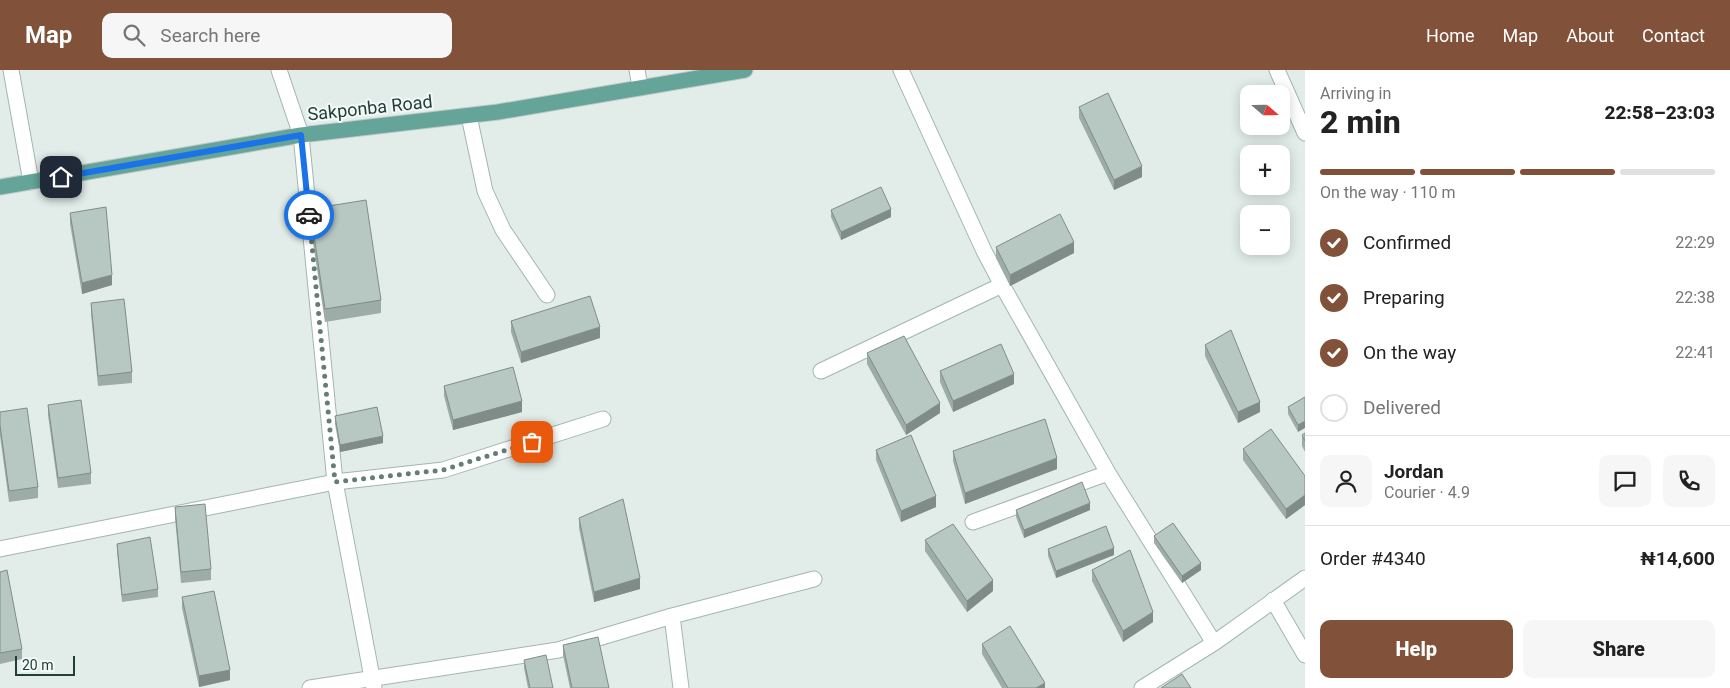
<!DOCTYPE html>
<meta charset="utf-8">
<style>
body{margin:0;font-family:Roboto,sans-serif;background:#f6f6f6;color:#222;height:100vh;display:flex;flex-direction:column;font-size:19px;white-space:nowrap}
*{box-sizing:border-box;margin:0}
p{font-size:16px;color:#767676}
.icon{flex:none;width:28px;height:28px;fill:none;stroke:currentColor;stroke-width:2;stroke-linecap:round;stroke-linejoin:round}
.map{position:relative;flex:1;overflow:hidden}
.drawer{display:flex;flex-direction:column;background:#fff;width:425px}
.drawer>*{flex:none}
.needle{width:32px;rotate:110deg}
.tools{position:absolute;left:1240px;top:15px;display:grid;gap:10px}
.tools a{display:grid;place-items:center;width:50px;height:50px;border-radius:10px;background:#fff;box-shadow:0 2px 12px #0003;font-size:25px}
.scale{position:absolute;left:15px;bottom:12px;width:60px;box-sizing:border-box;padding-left:5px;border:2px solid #213f39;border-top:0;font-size:14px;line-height:18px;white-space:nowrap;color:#213f39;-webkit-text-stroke:4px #f3f9f7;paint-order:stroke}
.pin{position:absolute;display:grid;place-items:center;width:42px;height:42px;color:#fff;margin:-21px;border-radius:10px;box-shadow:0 2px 8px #0006}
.courier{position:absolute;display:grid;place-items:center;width:50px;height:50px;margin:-25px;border:4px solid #1a73e8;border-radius:50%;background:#fff;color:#222;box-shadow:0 1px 6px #0007}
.summary em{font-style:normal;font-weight:800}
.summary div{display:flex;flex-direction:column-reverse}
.summary{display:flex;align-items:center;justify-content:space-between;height:85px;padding:0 15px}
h1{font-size:32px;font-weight:800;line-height:38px}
.bar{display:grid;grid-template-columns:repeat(4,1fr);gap:8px 5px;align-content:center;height:60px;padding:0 15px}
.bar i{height:6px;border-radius:4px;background:#e0e0e0}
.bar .on{background:#81513a}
.bar p{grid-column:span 4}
.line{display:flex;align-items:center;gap:12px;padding:0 15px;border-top:1px solid #e0e0e0}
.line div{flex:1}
.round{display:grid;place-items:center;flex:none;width:52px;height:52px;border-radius:10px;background:#f6f6f6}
ol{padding:0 15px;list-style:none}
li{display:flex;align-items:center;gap:15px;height:55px}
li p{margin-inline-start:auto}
li .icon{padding:5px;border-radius:50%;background:#81513a;color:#fff;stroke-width:4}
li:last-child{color:#767676}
li i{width:28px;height:28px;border:2px solid #e0e0e0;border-radius:50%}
.primary-button{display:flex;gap:10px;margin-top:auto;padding:10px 15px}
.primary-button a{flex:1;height:58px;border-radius:10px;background:#81513a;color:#fff;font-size:20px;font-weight:800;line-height:58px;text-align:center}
.primary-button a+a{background:#f6f6f6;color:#222}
header{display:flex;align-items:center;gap:30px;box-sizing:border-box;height:70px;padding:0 25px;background:#81513a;color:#fff}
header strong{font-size:24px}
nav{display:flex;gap:28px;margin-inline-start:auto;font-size:18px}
.search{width:350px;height:45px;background:#f6f6f6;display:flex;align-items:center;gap:12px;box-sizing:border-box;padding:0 18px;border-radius:10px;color:#767676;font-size:19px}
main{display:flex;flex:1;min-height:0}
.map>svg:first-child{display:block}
</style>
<header>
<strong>Map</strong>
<div class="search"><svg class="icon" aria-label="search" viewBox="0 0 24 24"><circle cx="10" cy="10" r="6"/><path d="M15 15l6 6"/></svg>Search here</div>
<nav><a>Home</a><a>Map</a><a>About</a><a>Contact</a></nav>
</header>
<main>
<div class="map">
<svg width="1305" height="618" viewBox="0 0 1305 618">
<rect width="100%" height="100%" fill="#e2ede9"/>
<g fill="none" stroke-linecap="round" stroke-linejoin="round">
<defs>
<path id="minor" d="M11,0l20,112
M279,0l22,65 34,347 39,206
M637,0l3,17
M901,0l83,181 18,34 106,188 106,170
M1277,0l28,63
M469,46l16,75 18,39 44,65
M821,301l181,-86
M973,452l135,-49
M0,479l335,-67 108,-12 160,-51
M1273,530l32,55
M672,546l9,72
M310,618l248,-38 114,-34 142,-37
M1142,618l72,-45 91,-65"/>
<path id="major" d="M0,117l301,-52 197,-23 247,-42"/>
</defs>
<use href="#minor" stroke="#a4b5b1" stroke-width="17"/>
<use href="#major" stroke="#c1c9c8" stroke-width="17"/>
<use href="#minor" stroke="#fff" stroke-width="15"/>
<use href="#major" stroke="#65a499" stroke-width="15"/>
</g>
<path fill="#9daca7" d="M1079,37l63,70 -28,13 -35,-72z
M310,139l71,91v13l-56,9 -15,-99z
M831,140l60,7 -50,23 -10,-23z
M70,143l42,72 -30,9 -12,-70z
M996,177l78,6 -64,33 -14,-28z
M91,233l41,69v11l-34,3 -7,-72z
M511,251l89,17 -79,25 -10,-31z
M1205,275l55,67 -22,11 -33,-67z
M867,283l73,60 -34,22 -39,-71z
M940,301l74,13 -61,28 -13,-30z
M444,316l78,26 -69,18 -9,-34z
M1305,327l-7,35 -10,-18v-7z
M48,335l43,68v11l-33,4 -10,-73z
M0,342l38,75v11l-29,4 -9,-66z
M335,346l48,27 -43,9 -5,-28z
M1305,363v19l-3,-6v-11z
M1243,379l62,27v29l-19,14 -43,-59z
M876,380l60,57 -35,15 -25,-62z
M953,381l104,18 -92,35 -12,-43z
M175,437l36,62v11l-30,3 -6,-65z
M1016,440h74l-66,28 -8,-21z
M579,448l61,71 -46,13 -15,-74z
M1154,466l47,34 -19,13 -28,-40z
M925,470l68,51 -26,21 -42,-61z
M117,474l41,45v8l-36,5 -5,-51z
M1048,479l66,6 -58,23 -8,-22z
M1092,500l61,52 -30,20 -31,-61z
M0,502l22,77v10l-22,5z
M182,527l48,83 -31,7 -17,-79z
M982,574l63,44h-43l-20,-34z
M563,575l46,43h-39l-7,-33z
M524,590l29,28h-25l-4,-20z"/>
<path fill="#808c88" d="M1142,96v11l-28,13v-10z
M891,139v8l-50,23v-8z
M1074,172v11l-64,33v-11z
M112,205v10l-30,9v-11z
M600,257v11l-79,25v-11z
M1014,304v10l-61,28v-11z
M522,331v11l-69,18v-10z
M1260,332v10l-22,11v-11z
M940,333v10l-34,22v-10z
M1305,351v7l-7,4v-7z
M383,366v7l-43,9v-7z
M1057,388v11l-92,35v-11z
M1305,425v10l-19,14v-10z
M936,426v11l-35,15v-11z
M1090,433v7l-66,28v-8z
M1114,478v7l-58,23v-7z
M1201,493v7l-19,13v-7z
M640,508v11l-46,13v-10z
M993,510v11l-26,21v-11z
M1153,542v10l-30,20v-11z
M230,600v10l-31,7v-11z
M1045,613v5h-9z"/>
<path fill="#b7c8c2" stroke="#808c88" d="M1108,23l34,73 -28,14 -35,-73z
M881,117l10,22 -50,23 -10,-22z
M366,130l15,100 -56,9 -15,-100z
M106,137l6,68 -30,8 -12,-70z
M1060,144l14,28 -64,33 -14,-28z
M590,226l10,31 -79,25 -10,-31z
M124,229l8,73 -34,4 -7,-73z
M1231,260l29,72 -22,10 -33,-67z
M904,266l36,67 -34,22 -39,-72z
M1001,274l13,30 -61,27 -13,-30z
M513,297l9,34 -69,19 -9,-34z
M1305,327v24l-7,4 -10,-18z
M81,330l10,73 -33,5 -10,-73z
M377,337l6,29 -43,9 -5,-29z
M27,338l11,79 -29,4 -9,-66v-13z
M1045,349l12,39 -92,35 -12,-42z
M1271,359l34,47v19l-19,14 -43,-60z
M1305,363v8l-3,-6z
M911,365l25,61 -35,15 -25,-61z
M1082,412l8,21 -66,27 -8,-20z
M623,429l17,79 -46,14 -15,-74z
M205,434l6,65 -30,3 -6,-65z
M1173,453l28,40 -19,13 -28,-40z
M953,454l40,56 -26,21 -42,-61z
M1106,456l8,22 -58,23 -8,-22z
M150,467l8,52 -36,6 -5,-51z
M1130,480l23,62 -30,19 -31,-61z
M7,500l15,79 -22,4v-81z
M214,521l16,79 -31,6 -17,-79z
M1010,556l35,57 -9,5h-28l-26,-44z
M598,567l11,51h-37l-9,-43z
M546,585l7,33h-23l-6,-28z
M1182,604l9,14h-30z"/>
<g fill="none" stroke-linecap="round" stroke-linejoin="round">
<path stroke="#657c77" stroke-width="5" stroke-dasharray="0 9" d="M309,145l26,267 108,-12 89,-28"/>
<path stroke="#1a73e8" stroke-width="6" d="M61,107l240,-42 8,80"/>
</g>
<g text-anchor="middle" stroke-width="4" stroke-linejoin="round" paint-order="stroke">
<g font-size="18" fill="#213f39" stroke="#f3f9f7">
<text transform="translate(370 38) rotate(-6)" y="6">Sakponba Road</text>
</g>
</g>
</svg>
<div class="tools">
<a><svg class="needle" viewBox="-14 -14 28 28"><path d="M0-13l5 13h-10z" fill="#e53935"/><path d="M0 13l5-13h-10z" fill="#767676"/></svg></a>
<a>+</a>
<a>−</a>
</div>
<div class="scale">20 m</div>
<div class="pin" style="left:532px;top:372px;background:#ea580c"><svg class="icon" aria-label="bag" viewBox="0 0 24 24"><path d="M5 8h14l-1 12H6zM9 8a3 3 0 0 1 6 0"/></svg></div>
<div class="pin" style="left:61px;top:107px;background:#1f2937"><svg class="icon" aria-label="home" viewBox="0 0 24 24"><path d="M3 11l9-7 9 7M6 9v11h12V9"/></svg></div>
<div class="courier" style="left:309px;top:145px"><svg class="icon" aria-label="car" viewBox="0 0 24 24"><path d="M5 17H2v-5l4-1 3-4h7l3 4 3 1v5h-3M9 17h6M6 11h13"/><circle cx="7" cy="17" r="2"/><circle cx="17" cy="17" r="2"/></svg></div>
</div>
<section class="drawer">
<div class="summary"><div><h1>2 min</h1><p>Arriving in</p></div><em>22:58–23:03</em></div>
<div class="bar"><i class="on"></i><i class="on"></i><i class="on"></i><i></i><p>On the way · 110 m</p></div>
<ol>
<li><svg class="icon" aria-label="check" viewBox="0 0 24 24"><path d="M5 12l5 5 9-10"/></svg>Confirmed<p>22:29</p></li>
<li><svg class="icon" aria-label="check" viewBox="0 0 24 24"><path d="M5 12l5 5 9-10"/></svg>Preparing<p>22:38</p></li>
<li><svg class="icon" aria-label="check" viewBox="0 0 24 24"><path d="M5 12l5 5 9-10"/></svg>On the way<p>22:41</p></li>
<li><i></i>Delivered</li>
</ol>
<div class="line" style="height:90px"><a class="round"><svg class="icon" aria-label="person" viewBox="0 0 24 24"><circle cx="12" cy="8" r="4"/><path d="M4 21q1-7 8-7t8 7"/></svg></a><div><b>Jordan</b><p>Courier · 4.9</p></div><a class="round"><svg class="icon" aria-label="chat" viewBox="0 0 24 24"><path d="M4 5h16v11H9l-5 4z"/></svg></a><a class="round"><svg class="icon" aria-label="phone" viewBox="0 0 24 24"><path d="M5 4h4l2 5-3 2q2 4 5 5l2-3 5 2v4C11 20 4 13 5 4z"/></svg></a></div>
<div class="line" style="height:65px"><div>Order #4340</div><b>₦14,600</b></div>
<div class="primary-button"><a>Help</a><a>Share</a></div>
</section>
</main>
